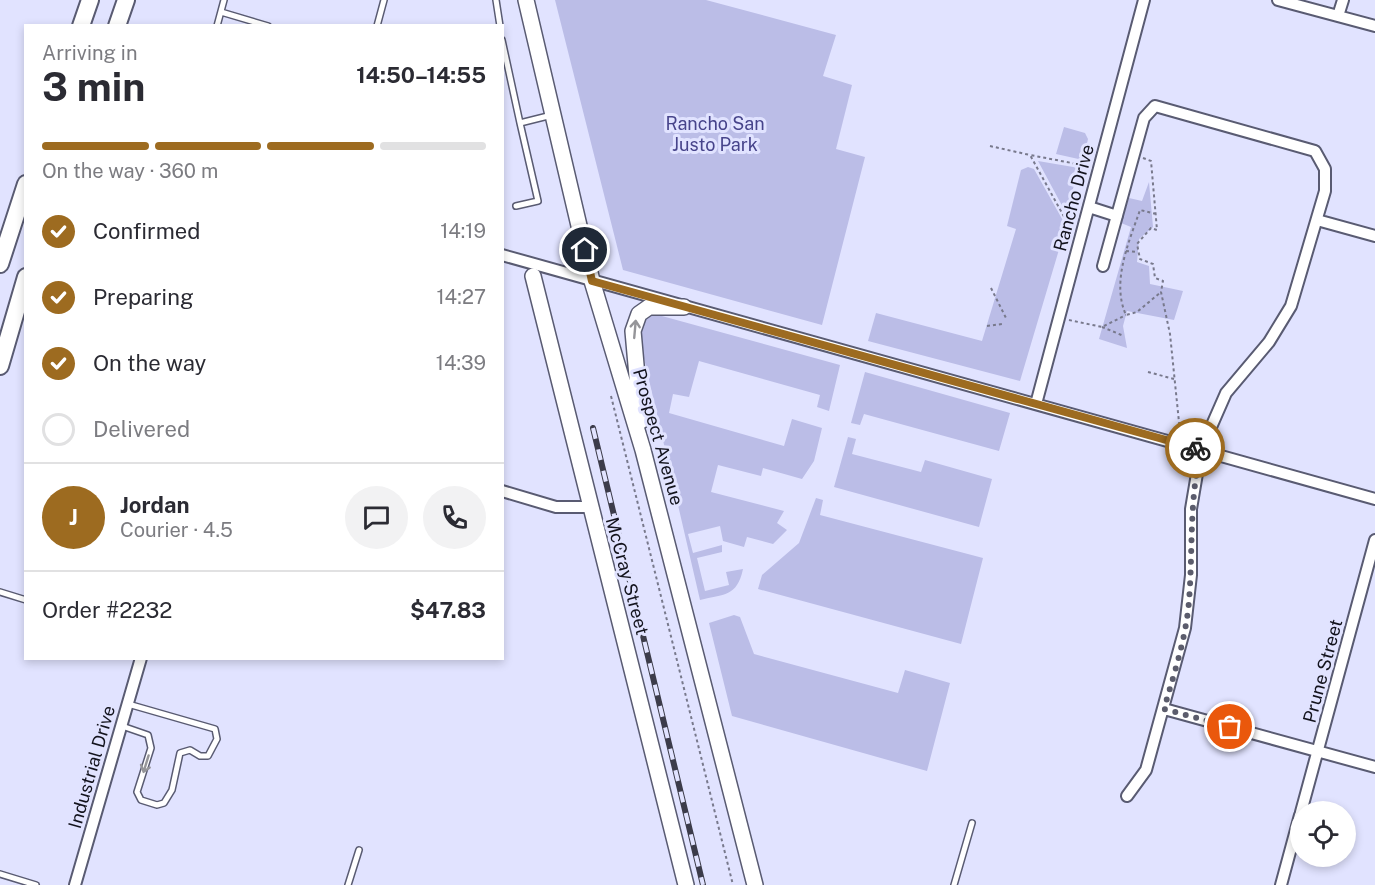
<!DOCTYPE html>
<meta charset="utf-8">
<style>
body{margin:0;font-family:"Public Sans",sans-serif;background:#f2f2f3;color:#2b2b33;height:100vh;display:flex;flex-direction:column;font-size:22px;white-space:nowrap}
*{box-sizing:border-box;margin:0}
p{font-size:20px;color:#7c7c81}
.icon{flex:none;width:33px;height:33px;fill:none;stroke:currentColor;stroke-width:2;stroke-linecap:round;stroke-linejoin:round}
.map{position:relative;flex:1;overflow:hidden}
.details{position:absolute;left:24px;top:24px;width:480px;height:636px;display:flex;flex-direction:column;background:#fff;border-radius:0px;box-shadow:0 3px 9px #0003}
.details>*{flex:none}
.controls{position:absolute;left:1290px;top:801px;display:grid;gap:12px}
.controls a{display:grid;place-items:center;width:66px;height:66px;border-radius:50%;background:#fff;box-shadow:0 3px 9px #0003;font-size:30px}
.pin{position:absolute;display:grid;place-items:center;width:51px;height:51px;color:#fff;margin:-26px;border:3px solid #fff;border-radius:50%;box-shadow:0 2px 6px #0007}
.courier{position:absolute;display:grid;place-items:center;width:60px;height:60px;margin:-30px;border:4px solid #9d6b20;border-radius:50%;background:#fff;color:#222;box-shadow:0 2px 8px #0007}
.summary em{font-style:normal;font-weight:700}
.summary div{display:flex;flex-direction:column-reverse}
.summary{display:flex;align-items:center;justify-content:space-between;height:102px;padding:0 18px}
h1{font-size:39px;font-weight:700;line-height:45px}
.bar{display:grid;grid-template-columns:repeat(4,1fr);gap:9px 6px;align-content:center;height:72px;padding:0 18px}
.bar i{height:8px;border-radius:4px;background:#e1e1e2}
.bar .selected{background:#9d6b20}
.bar p{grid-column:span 4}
.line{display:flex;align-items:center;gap:15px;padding:0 18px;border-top:2px solid #e1e1e2}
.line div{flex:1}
.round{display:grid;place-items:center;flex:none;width:63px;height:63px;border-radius:32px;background:#f2f2f3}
ol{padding:0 18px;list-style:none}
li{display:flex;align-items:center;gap:18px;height:66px}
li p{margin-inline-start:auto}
li .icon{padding:6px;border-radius:50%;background:#9d6b20;color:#fff;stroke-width:4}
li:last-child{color:#7c7c81}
li i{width:33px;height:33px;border:3px solid #e1e1e2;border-radius:50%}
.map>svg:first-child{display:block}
</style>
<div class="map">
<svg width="1375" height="885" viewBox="0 0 1375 885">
<rect width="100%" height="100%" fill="#e1e3ff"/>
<path fill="#bbbde7" d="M555,0h151l130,35 -13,41 29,9 -16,64 29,8 -43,168 -199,-55z
M1064,127l21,6 3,6 -5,21 -27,-6z
M1038,161l41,7 -13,45z
M1028,167l6,2 32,57 -46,155 -152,-40 8,-28 106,28 34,-112 -9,-3 14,-56z
M1149,182l4,45 -14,12 -2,23 12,4 1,18 33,7 -9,29 -47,-9 -4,15 4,22 -28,-9 32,-112 -10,-4 8,-25 13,3z
M651,313l189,52 -11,46 -12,-4 3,-12 -121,-34 -10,36 -16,-3 -4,19 115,33 8,-27 30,9 -8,33 -12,18 -39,-11 -2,8 -43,-11 -7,27 73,19 -7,12 10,7 -14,14 -26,-7 -3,10 -21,-6 -3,-15 -32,8 5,19 29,-8v7l-25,6 8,33 24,-6 -3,-13 17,-3c-6,28 -19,25 -43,31l-63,-272 9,-13z
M865,372l145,41 -11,38 -135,-37 -4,11 -9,-2z
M848,437l8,2 -4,15 69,18 4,-12 67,19 -13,48 -145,-40z
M816,498l7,2 -3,15 163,43 -22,86 -203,-55 4,-14 37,-32z
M734,615l6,2 14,37 144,39 7,-23 45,13 -23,88 -195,-55 -23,-93z"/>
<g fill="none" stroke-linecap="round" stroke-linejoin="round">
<defs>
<path id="lane" d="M496,0l4,26
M221,12l47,14
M217,26l7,-26
M377,26l7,-26
M502,40l18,83
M516,206l22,-5 -18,-78 32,-8
M0,592l26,8
M122,726l26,9 3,13 -14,44 4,8 16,5 7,-2 8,-13 8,-37 10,-3 10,6h8l9,-17 -2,-10 -87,-25
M0,874l36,11
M348,885l11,-35
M954,885l18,-62"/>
<path id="street" d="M1278,0l97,26
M1338,16l5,-16
M1089,207l28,9
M1317,220l58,16
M502,255l873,244
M1103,266l41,-148 11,-12 160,45 10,18v22l-34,115 -22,36 -43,51 -25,57 -10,59v66l-6,53 -39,142 -19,26
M1036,404l108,-404
M502,491l54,16h33
M1164,709l211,58
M1301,812l74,-272
M75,885l66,-227
M1281,885l19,-70"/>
<path id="secondary" d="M526,0l66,281 51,169 112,435
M533,276l153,609
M641,421l-8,-90 6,-17 10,-7h35"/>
<path id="primary" d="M81,26l9,-26
M117,26l9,-26
M0,264l26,-80
M0,366l26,-89"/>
</defs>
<use href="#lane" stroke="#595b72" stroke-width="8"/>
<use href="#street" stroke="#595b72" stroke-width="14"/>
<use href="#secondary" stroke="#595b72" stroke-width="18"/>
<use href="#primary" stroke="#595b72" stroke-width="20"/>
<path stroke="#78798c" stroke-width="2" stroke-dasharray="3 3" stroke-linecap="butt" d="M990,146l40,9
M1143,158l8,3 6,69 -6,-2 -14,16 3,15 13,5 2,14 8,3 -2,11 9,42 10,98
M1156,214l-16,-4c-11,32 -29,72 -14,105l11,-3 24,-20
M1067,222l-37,-67 47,9
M1126,251l12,1
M991,288l15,30
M1069,320l33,7 24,-12
M987,326l15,-2
M1102,327l22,9
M1148,372l26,7
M611,396l122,489"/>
<use href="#lane" stroke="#fff" stroke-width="5"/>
<use href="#street" stroke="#fff" stroke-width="10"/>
<use href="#secondary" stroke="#fff" stroke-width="15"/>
<use href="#primary" stroke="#fff" stroke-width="16"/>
<defs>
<path id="rail" d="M593,428l110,457"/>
</defs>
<use href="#rail" stroke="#3c3c4a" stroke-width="6"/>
<use href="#rail" stroke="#e1e3ff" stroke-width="4" stroke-dasharray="11" stroke-linecap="butt"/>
</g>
<defs><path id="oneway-shaft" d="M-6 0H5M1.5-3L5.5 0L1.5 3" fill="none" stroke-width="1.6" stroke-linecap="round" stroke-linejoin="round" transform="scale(1.5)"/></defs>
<g stroke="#959599">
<use href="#oneway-shaft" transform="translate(635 329) rotate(-85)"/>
<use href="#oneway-shaft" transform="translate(146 764) rotate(107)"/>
</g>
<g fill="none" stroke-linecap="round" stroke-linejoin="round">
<path stroke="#5b5c6c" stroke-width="6" stroke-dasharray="0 10.8" d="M1195,448l6,2c-12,50 -8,100 -12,151 -3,37 -15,73 -25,108l66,18"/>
<path stroke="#9d6b20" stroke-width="8" d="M585,250l7,31 603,167"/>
</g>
<g text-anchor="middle" stroke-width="6" stroke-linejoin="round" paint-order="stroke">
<g font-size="18" fill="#47448b" stroke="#e1e3ff">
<text x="715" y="130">Rancho San<tspan x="715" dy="21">Justo Park</tspan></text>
</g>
<g font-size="18" fill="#13131d" stroke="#e1e3ff">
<text transform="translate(1074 198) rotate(-75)" y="6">Rancho Drive</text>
<text transform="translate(658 437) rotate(74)" y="6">Prospect Avenue</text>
<text transform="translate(627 576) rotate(75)" y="6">McCray Street</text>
<text transform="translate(1323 671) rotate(-75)" y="6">Prune Street</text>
<text transform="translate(92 767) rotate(-74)" y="6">Industrial Drive</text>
</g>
</g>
</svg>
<div class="controls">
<a><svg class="icon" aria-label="locate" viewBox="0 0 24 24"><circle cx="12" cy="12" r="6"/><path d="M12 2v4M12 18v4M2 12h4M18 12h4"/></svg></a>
</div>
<div class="pin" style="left:1230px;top:727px;background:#ea580c"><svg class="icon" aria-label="bag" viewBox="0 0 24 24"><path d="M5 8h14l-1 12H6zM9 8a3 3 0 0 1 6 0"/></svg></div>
<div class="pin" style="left:585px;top:250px;background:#1f2937"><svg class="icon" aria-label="home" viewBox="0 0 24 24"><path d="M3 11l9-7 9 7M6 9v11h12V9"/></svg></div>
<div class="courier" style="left:1195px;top:448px"><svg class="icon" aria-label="bike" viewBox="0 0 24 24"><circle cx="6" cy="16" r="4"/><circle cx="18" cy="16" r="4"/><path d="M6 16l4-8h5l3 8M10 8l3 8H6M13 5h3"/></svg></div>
<section class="details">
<div class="summary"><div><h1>3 min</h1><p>Arriving in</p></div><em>14:50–14:55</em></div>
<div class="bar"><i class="selected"></i><i class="selected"></i><i class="selected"></i><i></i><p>On the way · 360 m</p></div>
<ol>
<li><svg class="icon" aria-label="check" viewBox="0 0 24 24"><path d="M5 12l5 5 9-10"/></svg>Confirmed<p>14:19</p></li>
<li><svg class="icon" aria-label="check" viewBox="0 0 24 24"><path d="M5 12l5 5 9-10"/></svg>Preparing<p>14:27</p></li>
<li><svg class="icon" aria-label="check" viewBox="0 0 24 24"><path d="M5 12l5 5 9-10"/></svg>On the way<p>14:39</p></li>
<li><i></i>Delivered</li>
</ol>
<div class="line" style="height:108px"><b class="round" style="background:#9d6b20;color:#fff">J</b><div><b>Jordan</b><p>Courier · 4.5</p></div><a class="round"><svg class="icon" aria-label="chat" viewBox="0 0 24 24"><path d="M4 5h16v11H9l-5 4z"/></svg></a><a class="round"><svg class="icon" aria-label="phone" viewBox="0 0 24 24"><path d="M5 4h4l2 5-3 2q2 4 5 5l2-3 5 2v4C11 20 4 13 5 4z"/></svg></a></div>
<div class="line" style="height:78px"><div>Order #2232</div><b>$47.83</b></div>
</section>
</div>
